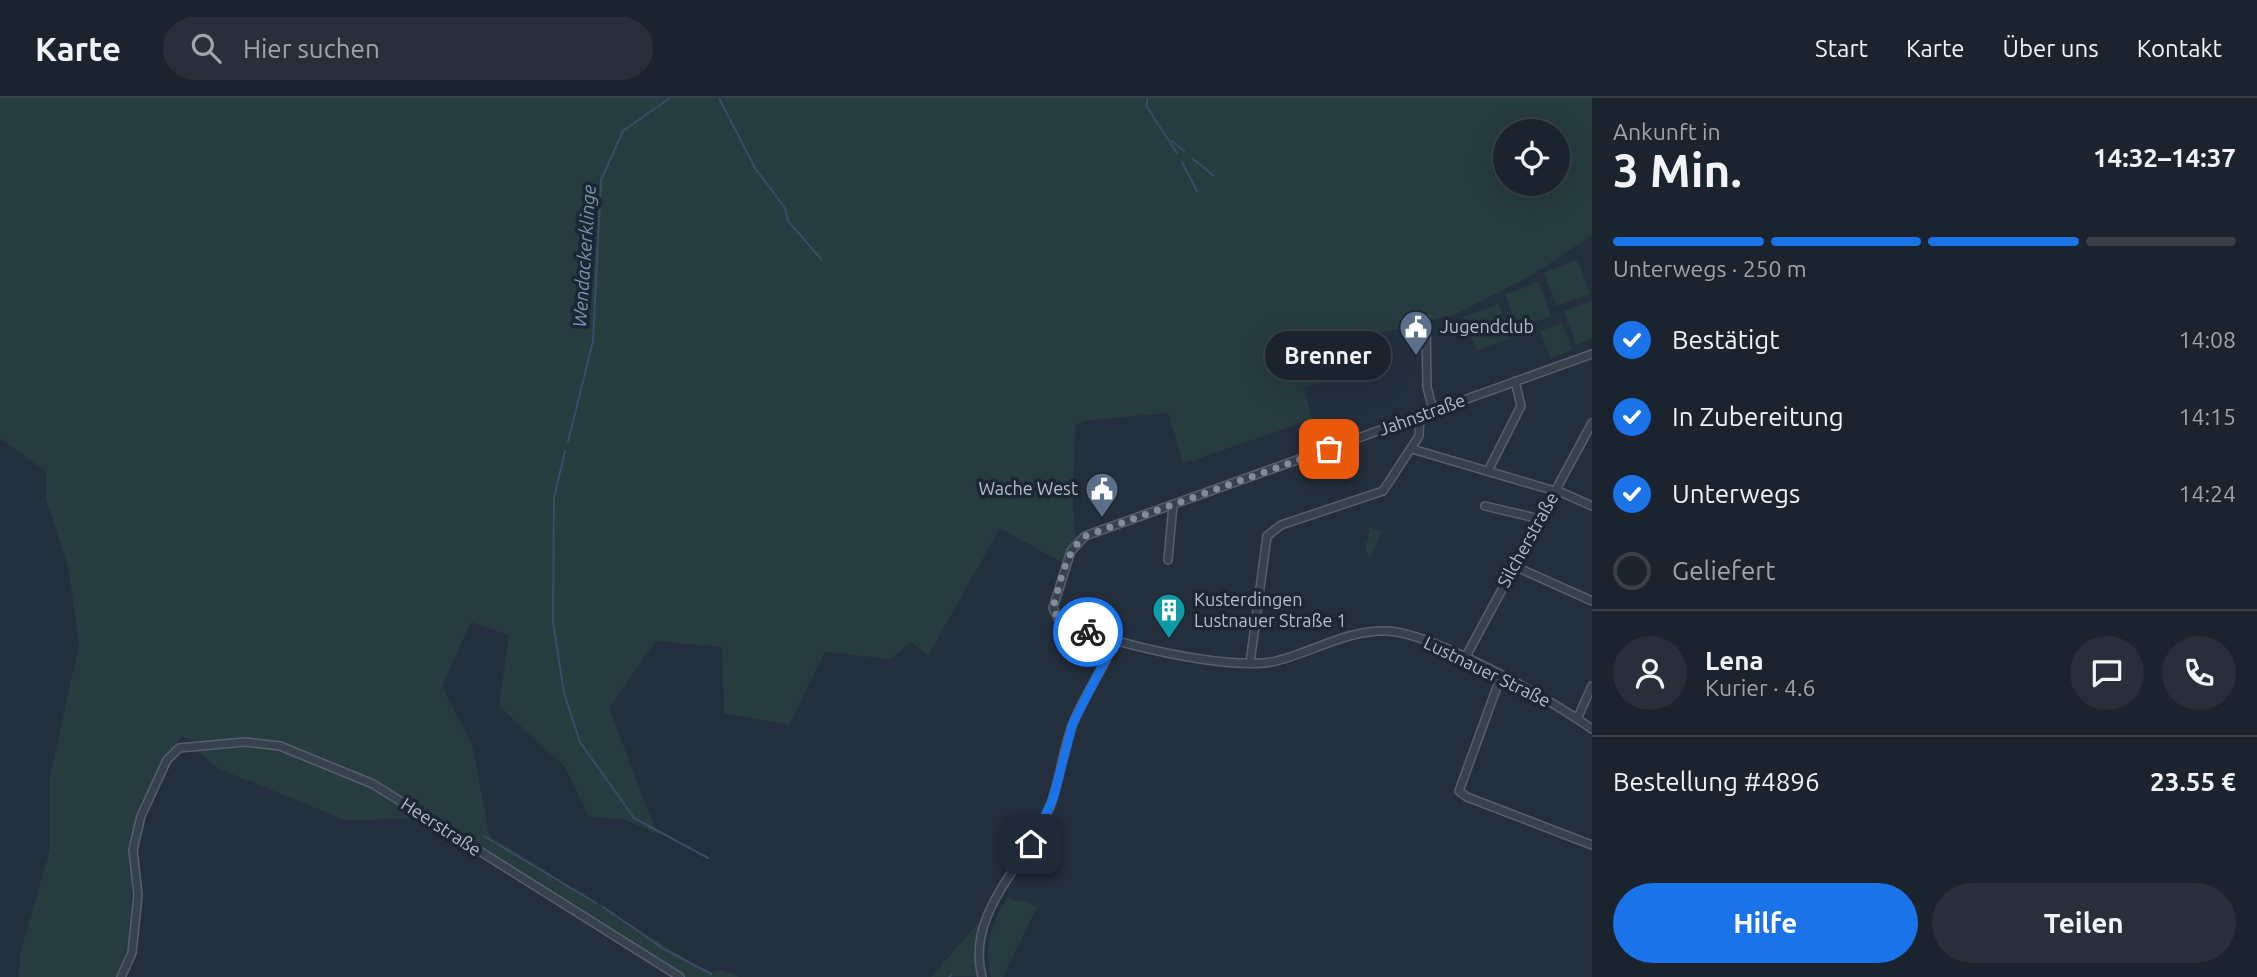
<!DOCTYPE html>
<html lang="de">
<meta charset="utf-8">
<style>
body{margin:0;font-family:Ubuntu,sans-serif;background:#282f3a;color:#f1f3f6;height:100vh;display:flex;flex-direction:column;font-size:26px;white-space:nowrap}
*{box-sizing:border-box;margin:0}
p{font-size:23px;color:#a0a4aa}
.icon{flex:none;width:38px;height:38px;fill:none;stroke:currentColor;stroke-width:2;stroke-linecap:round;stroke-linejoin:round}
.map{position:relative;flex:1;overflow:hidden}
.side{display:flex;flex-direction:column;background:#1b232e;width:665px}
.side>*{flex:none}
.tools{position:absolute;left:1493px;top:21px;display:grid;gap:14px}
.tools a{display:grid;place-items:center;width:77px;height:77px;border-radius:50%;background:#1b232e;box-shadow:0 7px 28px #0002,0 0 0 2px #39404a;font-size:35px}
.pin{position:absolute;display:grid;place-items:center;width:60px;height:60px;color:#fff;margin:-30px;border-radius:14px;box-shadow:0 4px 10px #0006}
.courier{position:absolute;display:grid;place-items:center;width:70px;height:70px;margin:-35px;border:5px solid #1a73e8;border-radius:50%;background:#fff;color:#222;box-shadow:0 2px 9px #0007}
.bubble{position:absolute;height:49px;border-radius:24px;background:#1b232e;box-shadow:0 7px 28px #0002,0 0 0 2px #39404a;font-size:23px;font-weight:700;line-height:49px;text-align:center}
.head em{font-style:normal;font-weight:700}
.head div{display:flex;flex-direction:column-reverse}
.head{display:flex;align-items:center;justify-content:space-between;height:119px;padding:0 21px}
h1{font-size:46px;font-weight:700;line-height:52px}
.bar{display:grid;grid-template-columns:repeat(4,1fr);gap:10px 7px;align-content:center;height:84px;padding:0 21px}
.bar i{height:9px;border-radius:5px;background:#39404a}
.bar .selected{background:#1a73e8}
.bar p{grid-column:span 4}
.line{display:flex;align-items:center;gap:18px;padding:0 21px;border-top:2px solid #39404a}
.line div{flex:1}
.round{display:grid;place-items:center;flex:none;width:74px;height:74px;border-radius:37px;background:#282f3a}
ol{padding:0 21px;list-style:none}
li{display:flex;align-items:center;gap:21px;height:77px}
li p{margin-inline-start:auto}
li .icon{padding:7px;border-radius:50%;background:#1a73e8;color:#fff;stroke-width:4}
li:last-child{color:#a0a4aa}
li i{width:38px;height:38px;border:4px solid #39404a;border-radius:50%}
.action{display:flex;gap:14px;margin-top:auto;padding:14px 21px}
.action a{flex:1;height:80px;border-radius:42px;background:#1a73e8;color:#fff;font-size:28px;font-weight:700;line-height:80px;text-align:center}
.action a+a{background:#282f3a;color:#f1f3f6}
header{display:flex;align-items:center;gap:42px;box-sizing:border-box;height:98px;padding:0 35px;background:#1b232e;border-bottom:2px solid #39404a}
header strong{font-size:33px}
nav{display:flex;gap:38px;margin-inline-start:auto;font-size:24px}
.search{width:490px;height:63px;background:#282f3a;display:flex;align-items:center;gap:18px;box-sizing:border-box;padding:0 24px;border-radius:38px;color:#a0a4aa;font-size:26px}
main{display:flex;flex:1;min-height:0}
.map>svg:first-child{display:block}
</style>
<header>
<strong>Karte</strong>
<div class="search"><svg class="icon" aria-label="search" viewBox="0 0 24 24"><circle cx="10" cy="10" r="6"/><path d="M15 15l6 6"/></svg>Hier suchen</div>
<nav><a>Start</a><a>Karte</a><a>Über uns</a><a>Kontakt</a></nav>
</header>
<main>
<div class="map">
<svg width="1592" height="879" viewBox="0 0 1592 879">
<rect width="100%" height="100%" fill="#242f3e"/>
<path fill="#263c3f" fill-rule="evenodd" d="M0,0h1592v137l-58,39 -78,40 -141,36 6,32 -17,6 8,31 -129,45 -15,-51 -79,7 -14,5 -2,86 4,31 -11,23 -66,-37 -72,128 -17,-14 -20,17 -66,-7 -36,73 -65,-12 -2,-66 -66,-6 -47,67 48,126 -34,-15 -34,-2 -24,-50 -66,-61 10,-71 -38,-13 -29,64 31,61 16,88 208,131 16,6 7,-3 19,8h-59l-255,-160 -77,4 -129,-52 -21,-17 -8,-13 -9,-2 -39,79 -8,36 -6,102 -11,23h-98l1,-23 30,-104v-73l29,-133 -10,-73 -23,-72v-27l-46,-34zM1505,33h53v53h-53z
M1578,162l12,34 -34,12 -12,-34z
M1539,184l12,34 -34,12 -12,-34z
M1592,203v38l-16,6 -12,-34z
M1498,206l13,34 -34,13 -13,-34z
M1562,225l10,27 -22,8 -10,-27z
M1369,429l13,5 -13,28 -4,-18 3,-1z
M1008,798l8,6 7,-2 14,7 -34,70h-12c-9,-30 2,-56 17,-81z
M979,824l5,1 -2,53 -51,1z"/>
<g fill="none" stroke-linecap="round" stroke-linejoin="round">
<path stroke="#394c67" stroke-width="2" d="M719,0l36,70 30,40 3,13 34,39
M1147,0v9l30,46
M1172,43l12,10
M1192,60l22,18
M1182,64l15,29
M568,344l25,-101 8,-161 22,-49 47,-33
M565,353l-11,47 -1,124 11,71 16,49 54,76 74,40
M484,738l112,67
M603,809l61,42 47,25
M949,879l2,-2"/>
<defs>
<path id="street" d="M1426,221l1,68 6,23
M1592,256l-507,182 -14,15 -18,57 6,12c43,22 171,52 217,41 37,-9 72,-32 112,-30 48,3 163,69 204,98
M1412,351l143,42
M1488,373l33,-65 -6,-25
M1556,392l36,16
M1485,408l55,13
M1168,462l5,-55
M1514,468l78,35
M1465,560l127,-235
M1250,565l17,-127 14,-11 102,-34 36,-55 1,-20
M1501,578l-42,115 8,6 125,48
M1577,621l15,-33
M121,879l11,-24 6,-58 -5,-45 8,-34 26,-56 12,-12 66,-6 35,4 93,38 307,193
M982,879c-17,-65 45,-113 67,-168 11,-27 13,-56 23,-83 11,-29 31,-56 43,-85"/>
</defs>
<use href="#street" stroke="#565f6c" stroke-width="10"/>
<use href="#street" stroke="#38414e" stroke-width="7"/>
</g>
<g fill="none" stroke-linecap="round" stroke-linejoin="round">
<path stroke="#828b98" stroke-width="7" stroke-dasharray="0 12.6" d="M1088,534l-29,-12 -6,-12c7,-24 12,-56 32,-72l244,-87"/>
<path stroke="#1a73e8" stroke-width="9" d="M1031,746l22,-45 20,-76 42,-82 -27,-9"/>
</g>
<defs>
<symbol id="civic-pin" viewBox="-11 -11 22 30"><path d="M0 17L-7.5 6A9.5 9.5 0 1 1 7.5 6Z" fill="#5c6f8a" stroke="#1d2633"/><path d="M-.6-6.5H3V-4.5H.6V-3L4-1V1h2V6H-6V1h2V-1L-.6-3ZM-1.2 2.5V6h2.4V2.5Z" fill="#fff"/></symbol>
<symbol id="building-pin" viewBox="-11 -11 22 30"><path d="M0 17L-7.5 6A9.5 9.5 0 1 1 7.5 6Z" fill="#0f9aa8" stroke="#1d2633"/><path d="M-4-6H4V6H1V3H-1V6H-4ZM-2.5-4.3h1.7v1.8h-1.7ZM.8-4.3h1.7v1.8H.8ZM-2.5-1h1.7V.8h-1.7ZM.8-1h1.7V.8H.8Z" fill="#fff"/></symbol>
</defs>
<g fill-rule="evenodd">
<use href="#civic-pin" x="1397" y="210" width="38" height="52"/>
<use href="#civic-pin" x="1083" y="372" width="38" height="52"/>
<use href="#building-pin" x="1150" y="493" width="38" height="52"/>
</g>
<g text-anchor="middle" stroke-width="7" stroke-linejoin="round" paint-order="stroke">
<g font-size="18" fill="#b4bcc9" stroke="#1d2633" text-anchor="start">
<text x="1440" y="235">Jugendclub</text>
<text x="1078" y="397" text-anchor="end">Wache West</text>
<text x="1194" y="508">Kusterdingen<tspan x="1194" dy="21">Lustnauer Straße 1</tspan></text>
</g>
<g font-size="18" fill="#b4bcc9" stroke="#1d2633">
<text transform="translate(1422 317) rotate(-20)" y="6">Jahnstraße</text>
<text transform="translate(1528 442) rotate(-61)" y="6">Silcherstraße</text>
<text transform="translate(1487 574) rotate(26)" y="6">Lustnauer Straße</text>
<text transform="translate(441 729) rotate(33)" y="6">Heerstraße</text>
</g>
<g font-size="19" font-style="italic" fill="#7c92b1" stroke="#1d2633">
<text transform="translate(584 158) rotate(-86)" y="7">Wendackerklinge</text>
</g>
</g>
</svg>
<div class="tools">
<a><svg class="icon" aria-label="locate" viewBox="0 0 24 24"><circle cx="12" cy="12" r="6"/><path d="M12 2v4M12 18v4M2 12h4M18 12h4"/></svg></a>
</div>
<div class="pin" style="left:1329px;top:351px;background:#ea580c"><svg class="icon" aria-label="bag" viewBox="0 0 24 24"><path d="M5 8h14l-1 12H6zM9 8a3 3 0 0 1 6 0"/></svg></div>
<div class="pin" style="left:1031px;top:746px;background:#1f2937"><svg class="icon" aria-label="home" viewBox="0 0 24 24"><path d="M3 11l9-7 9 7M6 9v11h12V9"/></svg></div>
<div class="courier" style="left:1088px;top:534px"><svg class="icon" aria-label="bike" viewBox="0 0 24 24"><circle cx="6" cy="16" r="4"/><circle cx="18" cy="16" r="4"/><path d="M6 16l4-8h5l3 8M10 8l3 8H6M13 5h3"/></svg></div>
<div class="bubble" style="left:1265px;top:233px;width:126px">Brenner</div>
</div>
<section class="side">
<div class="head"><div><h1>3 Min.</h1><p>Ankunft in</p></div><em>14:32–14:37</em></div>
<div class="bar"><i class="selected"></i><i class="selected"></i><i class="selected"></i><i></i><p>Unterwegs · 250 m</p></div>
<ol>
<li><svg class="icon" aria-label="check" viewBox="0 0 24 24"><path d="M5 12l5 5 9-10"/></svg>Bestätigt<p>14:08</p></li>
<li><svg class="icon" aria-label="check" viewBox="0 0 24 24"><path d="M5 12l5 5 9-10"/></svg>In Zubereitung<p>14:15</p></li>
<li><svg class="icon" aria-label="check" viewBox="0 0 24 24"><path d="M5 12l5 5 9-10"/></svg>Unterwegs<p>14:24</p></li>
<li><i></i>Geliefert</li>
</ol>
<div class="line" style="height:126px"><a class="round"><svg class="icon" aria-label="person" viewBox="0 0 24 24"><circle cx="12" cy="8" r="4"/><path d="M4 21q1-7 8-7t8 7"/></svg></a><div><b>Lena</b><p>Kurier · 4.6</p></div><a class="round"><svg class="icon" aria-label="chat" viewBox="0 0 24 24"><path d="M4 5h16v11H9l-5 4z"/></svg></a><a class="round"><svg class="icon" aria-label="phone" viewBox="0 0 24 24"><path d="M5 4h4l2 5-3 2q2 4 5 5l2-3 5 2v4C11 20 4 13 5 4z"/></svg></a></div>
<div class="line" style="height:91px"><div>Bestellung #4896</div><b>23.55 €</b></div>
<div class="action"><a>Hilfe</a><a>Teilen</a></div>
</section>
</main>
